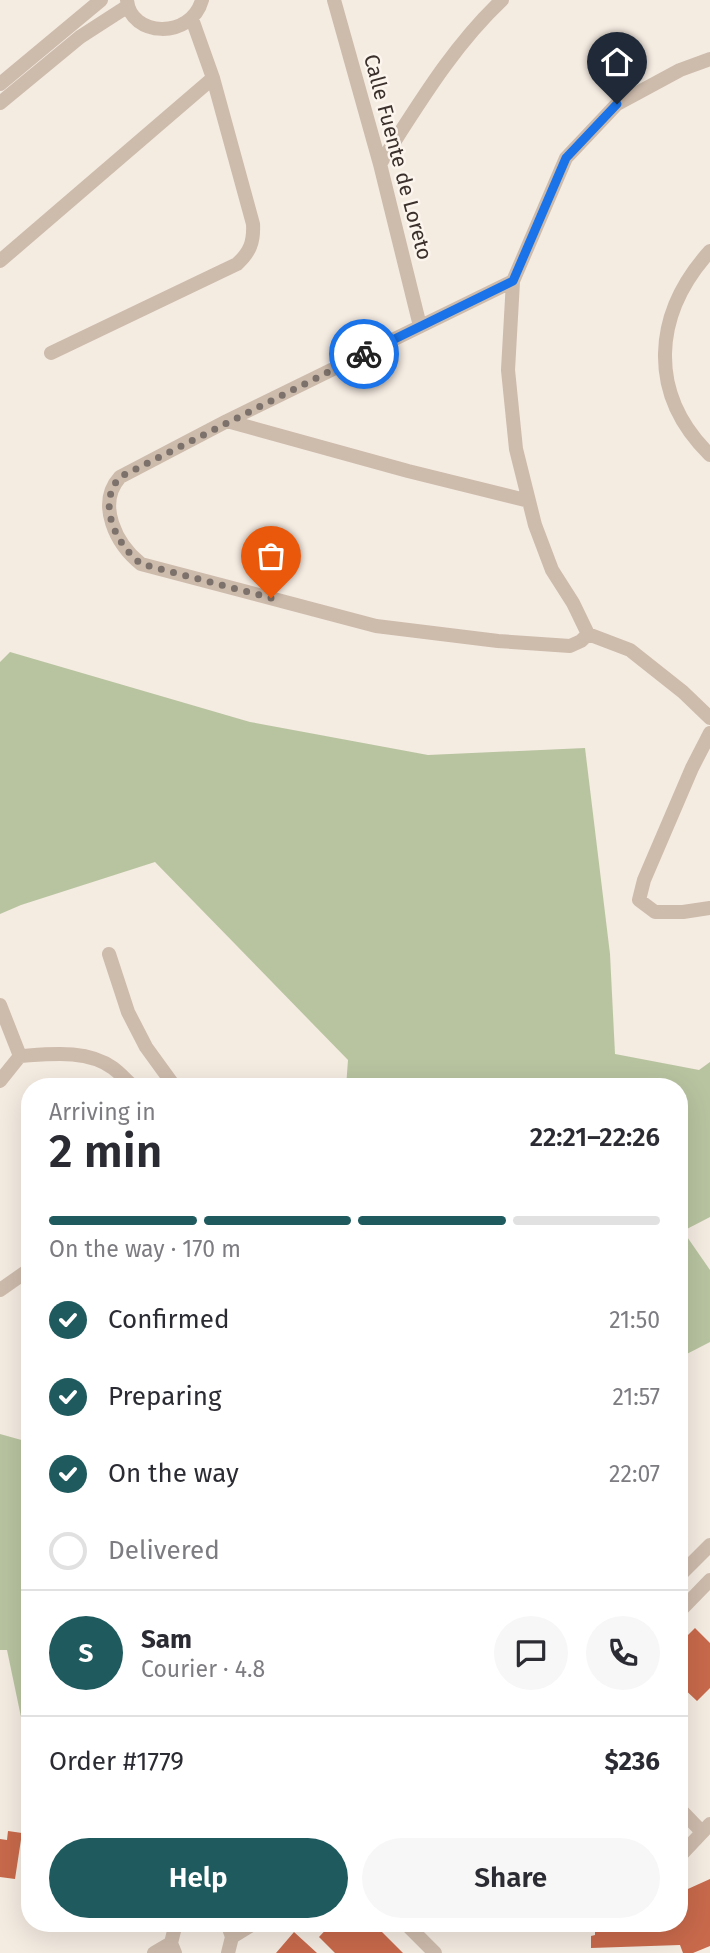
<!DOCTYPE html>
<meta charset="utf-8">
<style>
body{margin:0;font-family:"Fira Sans",sans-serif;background:#f7f7f7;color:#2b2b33;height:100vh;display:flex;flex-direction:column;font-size:26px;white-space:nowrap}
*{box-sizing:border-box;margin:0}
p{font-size:23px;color:#7c7c81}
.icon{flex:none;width:38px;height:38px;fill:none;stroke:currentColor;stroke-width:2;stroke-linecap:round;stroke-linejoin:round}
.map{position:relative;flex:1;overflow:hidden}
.sheet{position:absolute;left:21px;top:1078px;width:667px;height:854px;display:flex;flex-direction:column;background:#fff;border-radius:28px;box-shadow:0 7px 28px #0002}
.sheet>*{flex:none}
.pin{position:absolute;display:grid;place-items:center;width:60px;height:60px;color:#fff;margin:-72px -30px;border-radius:50% 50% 50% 0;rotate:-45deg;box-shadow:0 0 7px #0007}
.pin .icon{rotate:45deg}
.courier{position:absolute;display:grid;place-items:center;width:70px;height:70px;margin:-35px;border:5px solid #1a73e8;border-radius:50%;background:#fff;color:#222;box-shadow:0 2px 9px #0007}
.overview em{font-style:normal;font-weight:600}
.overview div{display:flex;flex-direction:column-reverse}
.overview{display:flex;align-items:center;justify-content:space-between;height:119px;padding:0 28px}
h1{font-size:46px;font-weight:600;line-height:52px}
.bar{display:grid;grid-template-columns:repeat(4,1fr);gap:10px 7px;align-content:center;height:84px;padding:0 28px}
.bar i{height:9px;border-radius:5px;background:#e1e1e2}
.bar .on{background:#1f5a5e}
.bar p{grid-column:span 4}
.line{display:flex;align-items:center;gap:18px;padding:0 28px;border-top:2px solid #e1e1e2}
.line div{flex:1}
.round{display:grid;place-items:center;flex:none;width:74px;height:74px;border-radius:37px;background:#f7f7f7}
ol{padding:0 28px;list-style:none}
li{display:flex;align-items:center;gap:21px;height:77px}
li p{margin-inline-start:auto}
li .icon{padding:7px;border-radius:50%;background:#1f5a5e;color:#fff;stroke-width:4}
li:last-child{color:#7c7c81}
li i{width:38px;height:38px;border:4px solid #e1e1e2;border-radius:50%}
.action{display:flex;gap:14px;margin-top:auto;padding:14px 28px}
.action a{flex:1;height:80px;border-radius:42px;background:#1f5a5e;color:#fff;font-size:28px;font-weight:600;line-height:80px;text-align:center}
.action a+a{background:#f7f7f7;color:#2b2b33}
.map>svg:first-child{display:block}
</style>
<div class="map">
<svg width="710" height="1953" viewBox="0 0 710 1953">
<rect width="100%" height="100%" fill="#f4ebe1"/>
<path fill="#b8c4a0" d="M10,652l240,70 178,33 157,-7 25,206 5,100 84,16 11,-8v155l-27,14 27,39v72l-31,16v-271h-333l2,-27 -193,-198 -134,43 -21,9v-252z
M0,1434l25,7 5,-3v322l-23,-110h-7z"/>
<path fill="#c8694b" d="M695,1628l15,15v45l-13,13 -18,-17v-40z
M8,1831l14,2 -7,46 -15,-2v-38l7,1z
M710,1879v67l-17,7h-10l-3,-8 -89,3v-12l4,-1v-6h9v-6h75v-30z
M332,1923h41l30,30h-68l-16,-16z
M294,1932l23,21h-41z"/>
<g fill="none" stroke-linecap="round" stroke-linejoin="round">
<path stroke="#cdbbac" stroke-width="14" d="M127,0c3,37 64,40 75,0
M334,0l46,164 40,162
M0,84l101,-84
M0,103l80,-66 48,-31
M380,164c37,-57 72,-117 122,-164
M710,251c-57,63 -63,142 0,204
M0,261l213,-183
M513,281l-286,140 -107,56c-24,27 -4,67 21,87l235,62 122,15 72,5 11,-5 7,-7
M51,353l186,-89c13,-12 17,-22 16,-40l-40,-146 -21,-59
M227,421l181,50 121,30
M588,634l-15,-31 -21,-33 -17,-45 -19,-76 -8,-79 5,-89 53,-123 51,-54 63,-34 30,-11
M588,634l42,16 53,42 27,26
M710,733l-18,35 -48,112 -5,20 16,12h28l27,-4
M109,954l19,58 18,35 29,40
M0,1005l20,51 -20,25
M20,1056c30,-2 67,-7 93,12 8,6 14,13 21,19
M0,1290l30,-21
M679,1576l31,-31
M679,1612l31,-32
M679,1808l23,24
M679,1857l31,-33
M227,1923l5,14 -4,16
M405,1923l30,30
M232,1937l23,-14
M154,1953l17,-10
M175,1953l-4,-10 5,-20"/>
</g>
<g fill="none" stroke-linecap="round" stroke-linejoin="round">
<path stroke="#7c716b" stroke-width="7" stroke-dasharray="0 12.6" d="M271,598l-130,-34c-25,-20 -45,-60 -21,-87l244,-123"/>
<path stroke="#1a73e8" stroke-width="9" d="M364,354l149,-73 53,-123 51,-54"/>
</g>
<g text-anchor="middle" stroke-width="5" stroke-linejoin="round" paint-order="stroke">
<g font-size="21" fill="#3b302b" stroke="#fbf5ee">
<text transform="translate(398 157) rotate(75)" y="7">Calle Fuente de Loreto</text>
</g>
</g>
</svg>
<div class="pin" style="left:271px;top:598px;background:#ea580c"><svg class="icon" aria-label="bag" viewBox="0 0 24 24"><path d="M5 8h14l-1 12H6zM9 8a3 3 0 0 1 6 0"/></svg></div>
<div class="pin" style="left:617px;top:104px;background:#1f2937"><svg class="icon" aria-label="home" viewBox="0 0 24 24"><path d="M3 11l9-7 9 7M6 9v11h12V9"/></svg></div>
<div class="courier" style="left:364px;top:354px"><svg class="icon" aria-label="bike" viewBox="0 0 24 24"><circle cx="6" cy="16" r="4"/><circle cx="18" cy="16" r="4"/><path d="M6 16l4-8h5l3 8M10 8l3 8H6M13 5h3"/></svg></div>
<section class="sheet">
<div class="overview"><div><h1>2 min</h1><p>Arriving in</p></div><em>22:21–22:26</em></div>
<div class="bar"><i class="on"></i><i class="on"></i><i class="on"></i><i></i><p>On the way · 170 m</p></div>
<ol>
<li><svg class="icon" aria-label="check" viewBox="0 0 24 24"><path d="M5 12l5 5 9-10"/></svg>Confirmed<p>21:50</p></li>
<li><svg class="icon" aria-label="check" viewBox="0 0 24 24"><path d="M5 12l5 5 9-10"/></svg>Preparing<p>21:57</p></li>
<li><svg class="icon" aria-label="check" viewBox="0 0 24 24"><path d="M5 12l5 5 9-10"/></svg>On the way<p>22:07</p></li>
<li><i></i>Delivered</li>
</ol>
<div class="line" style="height:126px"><b class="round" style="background:#1f5a5e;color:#fff">S</b><div><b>Sam</b><p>Courier · 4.8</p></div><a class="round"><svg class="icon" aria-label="chat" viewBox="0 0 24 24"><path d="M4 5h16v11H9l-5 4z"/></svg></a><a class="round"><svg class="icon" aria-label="phone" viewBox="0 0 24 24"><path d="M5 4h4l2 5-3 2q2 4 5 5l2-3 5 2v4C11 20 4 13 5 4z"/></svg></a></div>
<div class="line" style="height:91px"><div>Order #1779</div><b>$236</b></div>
<div class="action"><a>Help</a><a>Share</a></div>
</section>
</div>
